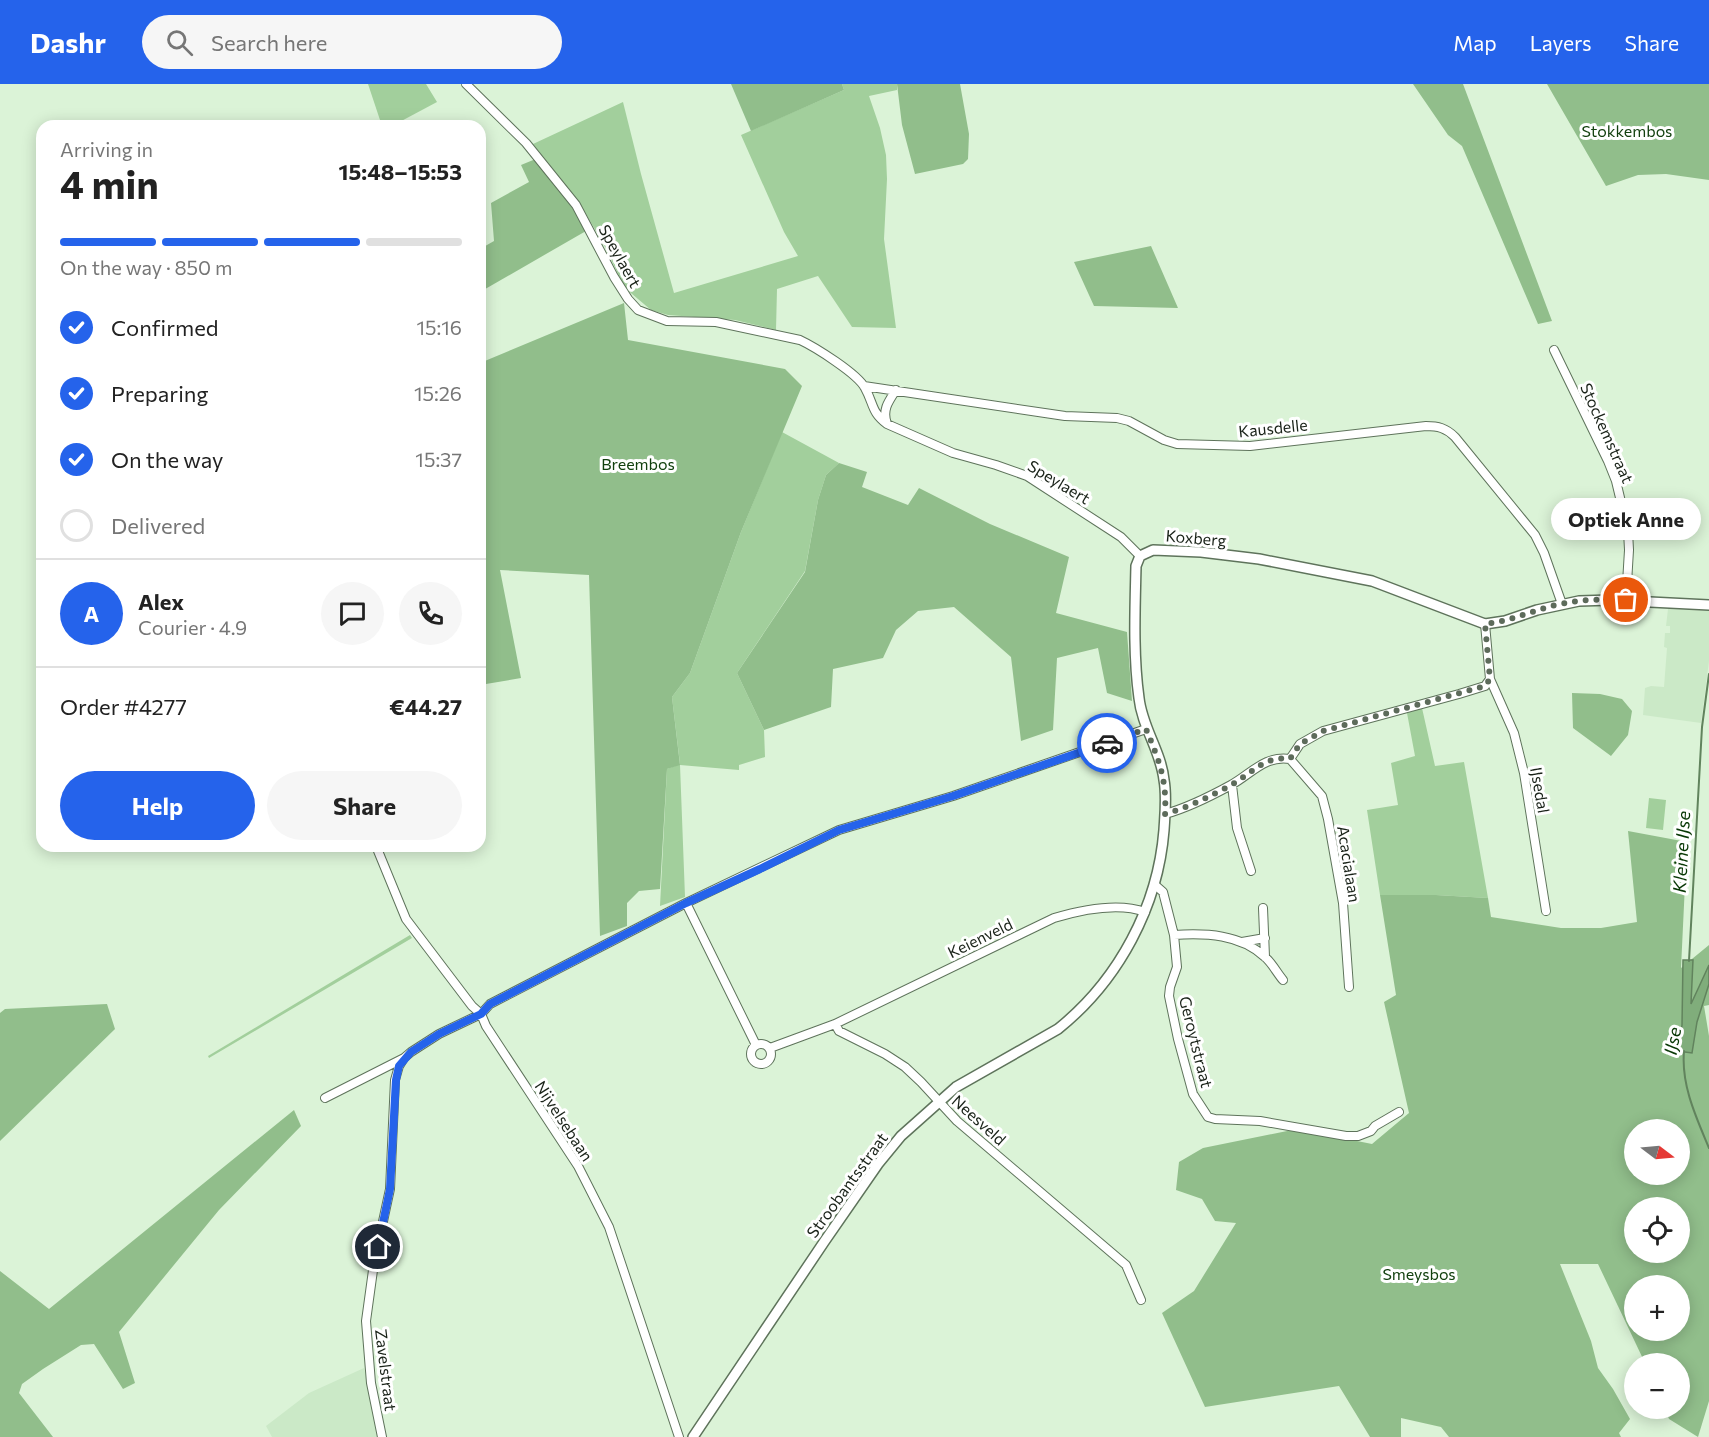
<!DOCTYPE html>
<meta charset="utf-8">
<style>
body{margin:0;font-family:Commissioner,sans-serif;background:#f6f6f6;color:#222;height:100vh;display:flex;flex-direction:column;font-size:22px;white-space:nowrap}
*{box-sizing:border-box;margin:0}
p{font-size:20px;color:#767676}
.icon{flex:none;width:33px;height:33px;fill:none;stroke:currentColor;stroke-width:2;stroke-linecap:round;stroke-linejoin:round}
.map{position:relative;flex:1;overflow:hidden}
.side{position:absolute;left:36px;top:36px;width:450px;height:732px;display:flex;flex-direction:column;background:#fff;border-radius:18px;box-shadow:0 3px 15px #0003}
.side>*{flex:none}
.needle{width:39px;rotate:106deg}
.fabs{position:absolute;left:1624px;top:1035px;display:grid;gap:12px}
.fabs a{display:grid;place-items:center;width:66px;height:66px;border-radius:50%;background:#fff;box-shadow:0 3px 15px #0003;font-size:30px}
.pin{position:absolute;display:grid;place-items:center;width:51px;height:51px;color:#fff;margin:-26px;border:3px solid #fff;border-radius:50%;box-shadow:0 2px 6px #0007}
.courier{position:absolute;display:grid;place-items:center;width:60px;height:60px;margin:-30px;border:4px solid #2563eb;border-radius:50%;background:#fff;color:#222;box-shadow:0 2px 8px #0007}
.bubble{position:absolute;height:42px;border-radius:21px;background:#fff;box-shadow:0 3px 15px #0003;font-size:20px;font-weight:700;line-height:42px;text-align:center}
.summary em{font-style:normal;font-weight:700}
.summary div{display:flex;flex-direction:column-reverse}
.summary{display:flex;align-items:center;justify-content:space-between;height:102px;padding:0 24px}
h1{font-size:39px;font-weight:700;line-height:45px}
.bar{display:grid;grid-template-columns:repeat(4,1fr);gap:9px 6px;align-content:center;height:72px;padding:0 24px}
.bar i{height:8px;border-radius:4px;background:#e0e0e0}
.bar .selected{background:#2563eb}
.bar p{grid-column:span 4}
.line{display:flex;align-items:center;gap:15px;padding:0 24px;border-top:2px solid #e0e0e0}
.line div{flex:1}
.round{display:grid;place-items:center;flex:none;width:63px;height:63px;border-radius:32px;background:#f6f6f6}
ol{padding:0 24px;list-style:none}
li{display:flex;align-items:center;gap:18px;height:66px}
li p{margin-inline-start:auto}
li .icon{padding:6px;border-radius:50%;background:#2563eb;color:#fff;stroke-width:4}
li:last-child{color:#767676}
li i{width:33px;height:33px;border:3px solid #e0e0e0;border-radius:50%}
.cta{display:flex;gap:12px;margin-top:auto;padding:12px 24px}
.cta a{flex:1;height:69px;border-radius:36px;background:#2563eb;color:#fff;font-size:24px;font-weight:700;line-height:69px;text-align:center}
.cta a+a{background:#f6f6f6;color:#222}
header{display:flex;align-items:center;gap:36px;box-sizing:border-box;height:84px;padding:0 30px;background:#2563eb;color:#fff}
header strong{font-size:28px}
nav{display:flex;gap:33px;margin-inline-start:auto;font-size:21px}
.search{width:420px;height:54px;background:#f6f6f6;display:flex;align-items:center;gap:15px;box-sizing:border-box;padding:0 21px;border-radius:33px;color:#767676;font-size:22px}
.map>svg:first-child{display:block}
</style>
<header>
<strong>Dashr</strong>
<div class="search"><svg class="icon" aria-label="search" viewBox="0 0 24 24"><circle cx="10" cy="10" r="6"/><path d="M15 15l6 6"/></svg>Search here</div>
<nav><a>Map</a><a>Layers</a><a>Share</a></nav>
</header>
<div class="map">
<svg width="1709" height="1353" viewBox="0 0 1709 1353">
<rect width="100%" height="100%" fill="#dbf3d7"/>
<path fill="#cbe9c7" d="M1668,525l41,2v50l-8,62 -58,-8 2,-27 6,-2 13,1 3,-39 -3,-1 1,-14h5v-7h-4z
M364,1284l16,69h-108l-6,-11 43,-33z"/>
<path fill="#a2cf9c" d="M368,0h58l11,18 -45,24h-10z
M842,0h55v6l-28,6 11,32 6,27 1,24 -3,60 12,89 -44,-1 -34,-51 -41,13 -1,41 -41,-10 -67,-5 -17,-5 -26,-22 -21,-43 -25,-43 -46,-58 90,-42 18,72 33,119 124,-37 -14,-24 -43,-97 103,-45z
M782,348l57,31 -13,12 -8,25 -13,71 -68,102 27,57 1,27 -26,8v5l-59,-5 5,132 -25,9 7,-137 13,-5 -8,-67 18,-24 51,-141z
M1422,624l13,58 29,-4 24,136 -52,-3h-56l-13,-85 31,-5 -7,-42 24,-7 -8,-43z
M1649,714l17,2 -3,30 -17,-2z
M410,851l2,3 -203,120 -1,-2z"/>
<path fill="#91be8b" fill-rule="evenodd" d="M731,0h111l2,6 -93,41z
M897,0h63l9,50 -1,25 -5,5 -48,10 -13,-49z
M1413,0h50l89,237 -14,3 -76,-178 -14,-11z
M1547,0h162v96l-43,-6 -28,1 -32,11z
M538,74l20,25 28,48 -106,61v-43l14,-8 -3,-38 38,-21 -8,-17z
M1151,162l27,62 -84,-2 -20,-44z
M624,219l4,37 157,29 17,17 -61,146 -51,141 -18,24 8,68 -13,4 -7,120 -21,2 -12,12v23l-27,10 -11,-361 -89,-5 21,108 -41,7v-322z
M839,379l28,9 -5,15 46,18 11,-17 71,36 79,33 -13,56 71,19 5,69 -25,-8 -9,-45 -41,10 -4,72 -32,11 -10,-84 -57,-50 -36,4 -22,19 -13,28 -50,11 -2,38 -67,23 -27,-57 68,-101 13,-72 8,-25z
M1572,609l28,1 22,5 10,12 -4,24 -17,21 -38,-28z
M1628,747l59,11 -6,126 28,-23v60l-5,1 5,30v365l-11,36 -29,-18 -4,-10 15,-1v-44l-35,-1 -47,-99h-38l31,77 7,27 15,21 17,30 -11,14 2,4h-172l-8,-10 -40,-9v19h-31l-31,-51 -134,21 -43,-94 32,-22 42,-68 -21,-2 -13,-22 -26,-9 3,-28 24,-14 94,-19 75,15 37,-31 -25,-111 12,-7 -16,-100h56l52,3 3,19 70,11h40l36,-6zM1635,1046h45v44h-45zM1635,1124h45v44h-45zM1635,1202h45v44h-45z
M107,920l8,25 -115,112v-128l5,-4z
M294,1026l7,16 -82,84 -100,122 16,51 -12,6 -29,-45 -13,1 -38,24 -21,15 -3,9 34,44h-53v-166l49,38z"/>
<path fill="#80ad7b" stroke="#61835d" stroke-width="1.5" d="M1683,876h10l-2,44 18,-39v19l-12,38 -5,31 -14,-2 4,-26z"/>
<g fill="none" stroke-linecap="round" stroke-linejoin="round">
<path stroke="#61835d" stroke-width="2" d="M1689,877l13,-234 7,-53
M1684,967c-3,34 12,66 25,97"/>
<defs>
<path id="minor" d="M466,0l60,59 50,62 38,72 14,22 10,11 29,11 49,1 84,18c15,7 58,34 65,48 9,16 6,24 22,36 -5,-14 1,-22 9,-34
M1554,266l54,111 8,20 12,50 1,19 -3,50
M864,302l201,30 52,2 12,3 35,19 13,4 73,2 176,-20c12,0 20,2 29,11l80,98 9,18 18,51
M887,340l66,29 43,12 31,11 94,61 19,19
M1485,540l5,55 24,54 10,40 22,138
M1290,675l32,37 6,23 15,84 6,84
M1290,675l10,-15 23,-13 136,-37 26,-8 5,-7
M1232,701l5,43 14,43
M1165,730c22,-6 46,-18 66,-29 20,-11 34,-30 59,-26
M376,762l30,73 66,87 9,8 5,12 92,140 31,61 70,210
M1155,801l8,7 11,43 3,32 -7,20 -1,9 9,43 15,55 15,23 7,2 45,2 86,15h12l13,-5 4,-5 24,-14
M686,819l70,142
M1263,824l2,49
M1174,851c32,-2 66,-1 91,22 7,6 12,16 18,23
M1242,858l23,-4
M835,940l4,7 46,23 20,13 16,15 36,39 169,144 15,35
M751 970a10 10 0 1 1 20 0a10 10 0 1 1-20 0Z
M770,964l65,-24 219,-106c27,-8 64,-16 91,-6
M325,1014l79,-40
M382,1353l-11,-54 -5,-62 8,-58 16,-74 5,-109 4,-14 5,-8 7,-6 28,-18 42,-20 9,-10 196,-101 153,-73 114,-34 193,-67"/>
<path id="tertiary" d="M693,1353l131,-195 54,-78 23,-28 55,-49 102,-58c61,-49 100,-123 106,-199 1,-17 3,-34 0,-50 -3,-29 -22,-53 -25,-82 -6,-43 -4,-89 -3,-132l4,-10 13,-6 48,2 58,7 113,22 113,43 20,-3 32,-11 42,-9 32,-1 98,5"/>
</defs>
<use href="#minor" stroke="#5e735b" stroke-width="10"/>
<use href="#tertiary" stroke="#5e735b" stroke-width="12"/>
<use href="#minor" stroke="#fff" stroke-width="8"/>
<use href="#tertiary" stroke="#fff" stroke-width="9"/>
</g>
<g fill="none" stroke-linecap="round" stroke-linejoin="round">
<path stroke="#5d6b5b" stroke-width="6" stroke-dasharray="0 10.8" d="M1107,659l39,-14c13,31 21,51 19,85 22,-6 46,-18 66,-29 20,-11 34,-30 59,-26l10,-15 23,-13 162,-45 5,-7 -5,-55c27,-3 50,-15 76,-20 22,-5 43,-5 65,-4"/>
<path stroke="#2563eb" stroke-width="8" d="M378,1163l12,-58 6,-109 3,-14 12,-14 28,-18 42,-20 9,-10 196,-101 74,-34 79,-39 114,-34 154,-53"/>
</g>
<g text-anchor="middle" stroke-width="6" stroke-linejoin="round" paint-order="stroke">
<g font-size="16" fill="#12400e" stroke="#fff">
<text x="1627" y="53">Stokkembos</text>
<text x="638" y="386">Breembos</text>
<text x="1419" y="1196">Smeysbos</text>
</g>
<g font-size="16" fill="#192218" stroke="#fff">
<text transform="translate(620 172) rotate(61)" y="6">Speylaert</text>
<text transform="translate(1273 344) rotate(-6)" y="6">Kausdelle</text>
<text transform="translate(1607 349) rotate(66)" y="6">Stockemstraat</text>
<text transform="translate(1059 398) rotate(31)" y="6">Speylaert</text>
<text transform="translate(1196 454) rotate(5)" y="6">Koxberg</text>
<text transform="translate(1540 706) rotate(80)" y="6">IJsedal</text>
<text transform="translate(1349 780) rotate(81)" y="6">Acacialaan</text>
<text transform="translate(980 854) rotate(-26)" y="6">Keienveld</text>
<text transform="translate(1196 958) rotate(76)" y="6">Geroytstraat</text>
<text transform="translate(979 1036) rotate(42)" y="6">Neesveld</text>
<text transform="translate(564 1037) rotate(57)" y="6">Nijvelsebaan</text>
<text transform="translate(847 1101) rotate(-54)" y="6">Stroobantsstraat</text>
<text transform="translate(386 1286) rotate(83)" y="6">Zavelstraat</text>
</g>
<g font-size="18" font-style="italic" fill="#083805" stroke="#fff">
<text transform="translate(1682 768) rotate(-87)" y="6">Kleine IJse</text>
<text transform="translate(1673 957) rotate(-80)" y="6">IJse</text>
</g>
</g>
</svg>
<div class="fabs">
<a><svg class="needle" viewBox="-14 -14 28 28"><path d="M0-13l5 13h-10z" fill="#e53935"/><path d="M0 13l5-13h-10z" fill="#767676"/></svg></a>
<a><svg class="icon" aria-label="locate" viewBox="0 0 24 24"><circle cx="12" cy="12" r="6"/><path d="M12 2v4M12 18v4M2 12h4M18 12h4"/></svg></a>
<a>+</a>
<a>−</a>
</div>
<div class="pin" style="left:1626px;top:516px;background:#ea580c"><svg class="icon" aria-label="bag" viewBox="0 0 24 24"><path d="M5 8h14l-1 12H6zM9 8a3 3 0 0 1 6 0"/></svg></div>
<div class="pin" style="left:378px;top:1163px;background:#1f2937"><svg class="icon" aria-label="home" viewBox="0 0 24 24"><path d="M3 11l9-7 9 7M6 9v11h12V9"/></svg></div>
<div class="courier" style="left:1107px;top:659px"><svg class="icon" aria-label="car" viewBox="0 0 24 24"><path d="M5 17H2v-5l4-1 3-4h7l3 4 3 1v5h-3M9 17h6M6 11h13"/><circle cx="7" cy="17" r="2"/><circle cx="17" cy="17" r="2"/></svg></div>
<div class="bubble" style="left:1551px;top:414px;width:150px">Optiek Anne</div>
<section class="side">
<div class="summary"><div><h1>4 min</h1><p>Arriving in</p></div><em>15:48–15:53</em></div>
<div class="bar"><i class="selected"></i><i class="selected"></i><i class="selected"></i><i></i><p>On the way · 850 m</p></div>
<ol>
<li><svg class="icon" aria-label="check" viewBox="0 0 24 24"><path d="M5 12l5 5 9-10"/></svg>Confirmed<p>15:16</p></li>
<li><svg class="icon" aria-label="check" viewBox="0 0 24 24"><path d="M5 12l5 5 9-10"/></svg>Preparing<p>15:26</p></li>
<li><svg class="icon" aria-label="check" viewBox="0 0 24 24"><path d="M5 12l5 5 9-10"/></svg>On the way<p>15:37</p></li>
<li><i></i>Delivered</li>
</ol>
<div class="line" style="height:108px"><b class="round" style="background:#2563eb;color:#fff">A</b><div><b>Alex</b><p>Courier · 4.9</p></div><a class="round"><svg class="icon" aria-label="chat" viewBox="0 0 24 24"><path d="M4 5h16v11H9l-5 4z"/></svg></a><a class="round"><svg class="icon" aria-label="phone" viewBox="0 0 24 24"><path d="M5 4h4l2 5-3 2q2 4 5 5l2-3 5 2v4C11 20 4 13 5 4z"/></svg></a></div>
<div class="line" style="height:78px"><div>Order #4277</div><b>€44.27</b></div>
<div class="cta"><a>Help</a><a>Share</a></div>
</section>
</div>
